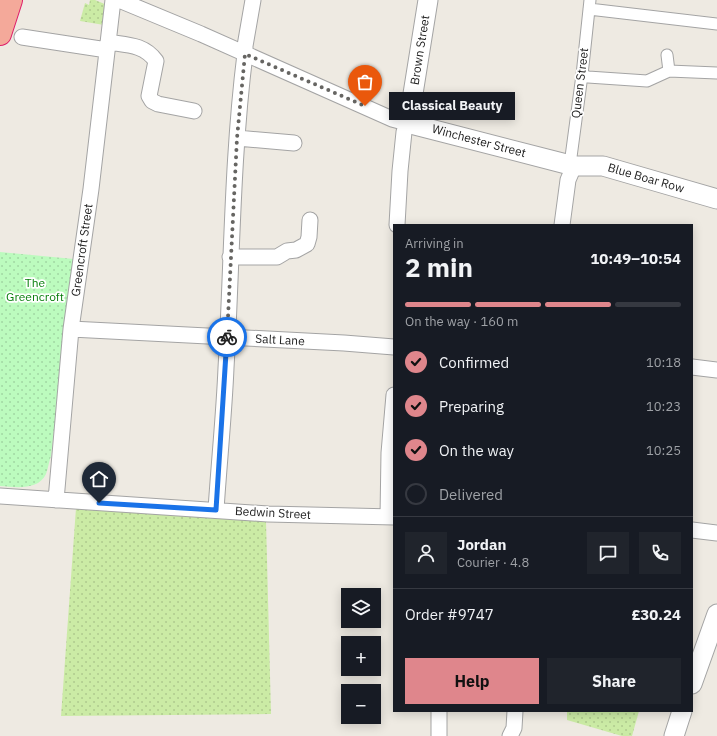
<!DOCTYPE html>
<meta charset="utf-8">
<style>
body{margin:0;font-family:"IBM Plex Sans",sans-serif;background:#20242c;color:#f1f3f6;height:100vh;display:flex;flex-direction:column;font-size:15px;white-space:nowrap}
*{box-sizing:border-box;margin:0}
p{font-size:13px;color:#9ea1a6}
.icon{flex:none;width:22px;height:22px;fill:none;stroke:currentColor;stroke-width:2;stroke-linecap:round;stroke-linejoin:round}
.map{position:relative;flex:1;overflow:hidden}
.drawer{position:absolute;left:393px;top:224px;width:300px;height:488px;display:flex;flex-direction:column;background:#171b24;border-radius:0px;box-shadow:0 2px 10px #0003}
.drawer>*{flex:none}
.controls{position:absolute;left:341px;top:588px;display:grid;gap:8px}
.controls a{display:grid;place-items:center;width:40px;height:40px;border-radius:0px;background:#171b24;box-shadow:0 2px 10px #0003;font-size:20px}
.pin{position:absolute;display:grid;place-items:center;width:34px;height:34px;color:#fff;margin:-41px -17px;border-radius:50% 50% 50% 0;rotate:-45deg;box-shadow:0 0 4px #0007}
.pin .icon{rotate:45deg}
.courier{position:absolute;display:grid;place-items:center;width:40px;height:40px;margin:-20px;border:3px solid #1a73e8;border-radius:50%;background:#fff;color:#222;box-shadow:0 1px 5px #0007}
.bubble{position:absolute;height:28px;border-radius:0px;background:#171b24;box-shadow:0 2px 10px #0003;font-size:13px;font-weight:700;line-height:28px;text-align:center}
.overview em{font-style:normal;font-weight:700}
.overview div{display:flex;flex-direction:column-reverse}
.overview{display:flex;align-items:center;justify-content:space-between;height:68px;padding:0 12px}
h1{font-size:26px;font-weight:700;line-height:30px}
.bar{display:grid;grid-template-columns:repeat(4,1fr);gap:6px 4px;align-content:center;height:48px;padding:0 12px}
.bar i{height:5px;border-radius:3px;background:#363941}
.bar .current{background:#df868c}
.bar p{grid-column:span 4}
.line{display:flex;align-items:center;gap:10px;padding:0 12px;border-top:1px solid #363941}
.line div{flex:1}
.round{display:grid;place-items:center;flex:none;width:42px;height:42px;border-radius:0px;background:#20242c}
ol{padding:0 12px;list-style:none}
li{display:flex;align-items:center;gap:12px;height:44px}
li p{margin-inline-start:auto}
li .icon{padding:4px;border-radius:50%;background:#df868c;color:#111;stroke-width:4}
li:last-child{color:#9ea1a6}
li i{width:22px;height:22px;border:2px solid #363941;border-radius:50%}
.cta{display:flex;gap:8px;margin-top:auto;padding:8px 12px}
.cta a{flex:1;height:46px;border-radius:0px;background:#df868c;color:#111;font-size:16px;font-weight:700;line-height:46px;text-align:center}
.cta a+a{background:#20242c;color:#f1f3f6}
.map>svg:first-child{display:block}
</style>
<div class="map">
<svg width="717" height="736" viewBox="0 0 717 736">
<defs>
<pattern id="grass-dots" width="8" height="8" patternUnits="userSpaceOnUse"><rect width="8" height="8" fill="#cbeba5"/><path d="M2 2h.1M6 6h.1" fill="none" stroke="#aec98e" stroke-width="1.8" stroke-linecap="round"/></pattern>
<pattern id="park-dots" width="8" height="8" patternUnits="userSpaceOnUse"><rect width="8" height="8" fill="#bcfbbe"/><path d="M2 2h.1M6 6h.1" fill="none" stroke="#a1d7a3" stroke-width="1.8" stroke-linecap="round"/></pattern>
</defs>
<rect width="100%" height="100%" fill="#eeeae2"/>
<path fill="url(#grass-dots)" d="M90,0h5l12,5 -3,20 -24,-4 5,-18 4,2z
M76,508l190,13 5,193 -210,2z
M567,711h72l-7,25h-10l-55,-16z"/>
<path fill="url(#park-dots)" d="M0,252l74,7 -23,197c-2,5 -3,13 -5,18 -8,17 -31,13 -46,12z"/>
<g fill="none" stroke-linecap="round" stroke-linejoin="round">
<defs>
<path id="pedestrian" d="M589,9l128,15
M667,55l2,16
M582,75l6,2 59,4 22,-10 48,2
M574,166l-3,-9 11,-82 8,-75"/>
<path id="minor" d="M119,0l82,34 191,85 15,4 -3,9 -4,39 -3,54
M22,37l85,13
M108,42c18,3 36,2 48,19l-7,35 3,5 6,3 36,7
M237,138l57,5
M562,225l6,-45 6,-14
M230,257h47l10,-6 9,-1 11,-6 2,-7 1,-17
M71,329l273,14 50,4
M692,367l25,3
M0,496l268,18 126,3
M56,500l15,-171 20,-140 22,-189
M216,510c3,-47 8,-95 10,-142 6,-105 6,-210 19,-314v-8l8,-46
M388,517l1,-64 5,-58
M692,530l25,3
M439,711v25
M510,736l4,-8 1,-17"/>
<path id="tertiary" d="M428,0l-16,100 -5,23 167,43h29l114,33
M692,684l25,-70
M674,736l8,-25"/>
<path id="trunk" d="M0,34l11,-34"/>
</defs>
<use href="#pedestrian" stroke="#a4a4a4" stroke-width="13"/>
<use href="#minor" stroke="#a4a4a4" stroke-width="17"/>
<use href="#tertiary" stroke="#a4a4a4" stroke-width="21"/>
<use href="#trunk" stroke="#de1d69" stroke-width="24"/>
<use href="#pedestrian" stroke="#fff" stroke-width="11"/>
<use href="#minor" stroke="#fff" stroke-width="15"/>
<use href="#tertiary" stroke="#fff" stroke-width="19"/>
<use href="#trunk" stroke="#f4a99a" stroke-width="22"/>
</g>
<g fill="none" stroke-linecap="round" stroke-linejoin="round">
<path stroke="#666562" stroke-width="4" stroke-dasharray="0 7.2" d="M227,337l10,-199 8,-84 120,52"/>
<path stroke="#1a73e8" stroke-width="5" d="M99,503l117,7 11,-173"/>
</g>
<g text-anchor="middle" stroke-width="3.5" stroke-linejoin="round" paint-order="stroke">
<g font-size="12" fill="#1d1d1d" stroke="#fff">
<text transform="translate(420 50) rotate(-81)" y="4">Brown Street</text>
<text transform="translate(580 83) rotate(-83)" y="4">Queen Street</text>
<text transform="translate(479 141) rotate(15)" y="4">Winchester Street</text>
<text transform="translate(646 178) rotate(16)" y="4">Blue Boar Row</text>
<text transform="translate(82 250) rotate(-82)" y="4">Greencroft Street</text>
<text transform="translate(280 340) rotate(3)" y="4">Salt Lane</text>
<text transform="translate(273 513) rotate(3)" y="4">Bedwin Street</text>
</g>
<g font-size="12" fill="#077e0b" stroke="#fff">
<text x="35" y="287">The<tspan x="35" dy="14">Greencroft</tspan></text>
</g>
</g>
</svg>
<div class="controls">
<a><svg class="icon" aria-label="layers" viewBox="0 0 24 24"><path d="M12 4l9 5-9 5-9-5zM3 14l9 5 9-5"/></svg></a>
<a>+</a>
<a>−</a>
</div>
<div class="pin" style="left:365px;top:106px;background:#ea580c"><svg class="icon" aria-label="bag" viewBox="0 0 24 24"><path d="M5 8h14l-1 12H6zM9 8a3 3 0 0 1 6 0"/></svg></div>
<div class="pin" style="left:99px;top:503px;background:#1f2937"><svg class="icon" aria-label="home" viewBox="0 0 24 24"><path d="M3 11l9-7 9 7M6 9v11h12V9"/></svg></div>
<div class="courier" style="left:227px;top:337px"><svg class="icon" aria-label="bike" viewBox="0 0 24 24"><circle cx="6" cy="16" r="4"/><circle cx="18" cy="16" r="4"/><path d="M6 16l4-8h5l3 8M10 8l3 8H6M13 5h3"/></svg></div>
<div class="bubble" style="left:389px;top:92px;width:126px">Classical Beauty</div>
<section class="drawer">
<div class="overview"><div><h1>2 min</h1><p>Arriving in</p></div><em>10:49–10:54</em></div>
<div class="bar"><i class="current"></i><i class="current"></i><i class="current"></i><i></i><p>On the way · 160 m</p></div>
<ol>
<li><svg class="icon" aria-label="check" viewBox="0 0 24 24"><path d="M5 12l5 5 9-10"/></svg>Confirmed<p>10:18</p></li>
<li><svg class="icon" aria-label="check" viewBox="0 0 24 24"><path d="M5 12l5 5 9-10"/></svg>Preparing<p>10:23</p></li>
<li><svg class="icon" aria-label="check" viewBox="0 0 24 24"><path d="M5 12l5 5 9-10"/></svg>On the way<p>10:25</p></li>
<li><i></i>Delivered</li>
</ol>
<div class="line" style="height:72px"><a class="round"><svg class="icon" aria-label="person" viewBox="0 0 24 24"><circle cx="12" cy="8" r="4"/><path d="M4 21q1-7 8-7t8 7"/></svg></a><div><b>Jordan</b><p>Courier · 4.8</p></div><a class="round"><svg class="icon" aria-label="chat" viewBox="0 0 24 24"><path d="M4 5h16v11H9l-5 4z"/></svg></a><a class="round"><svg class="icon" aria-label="phone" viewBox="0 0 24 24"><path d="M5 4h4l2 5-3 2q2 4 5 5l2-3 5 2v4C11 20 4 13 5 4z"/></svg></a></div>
<div class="line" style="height:52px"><div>Order #9747</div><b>£30.24</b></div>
<div class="cta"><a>Help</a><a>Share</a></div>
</section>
</div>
